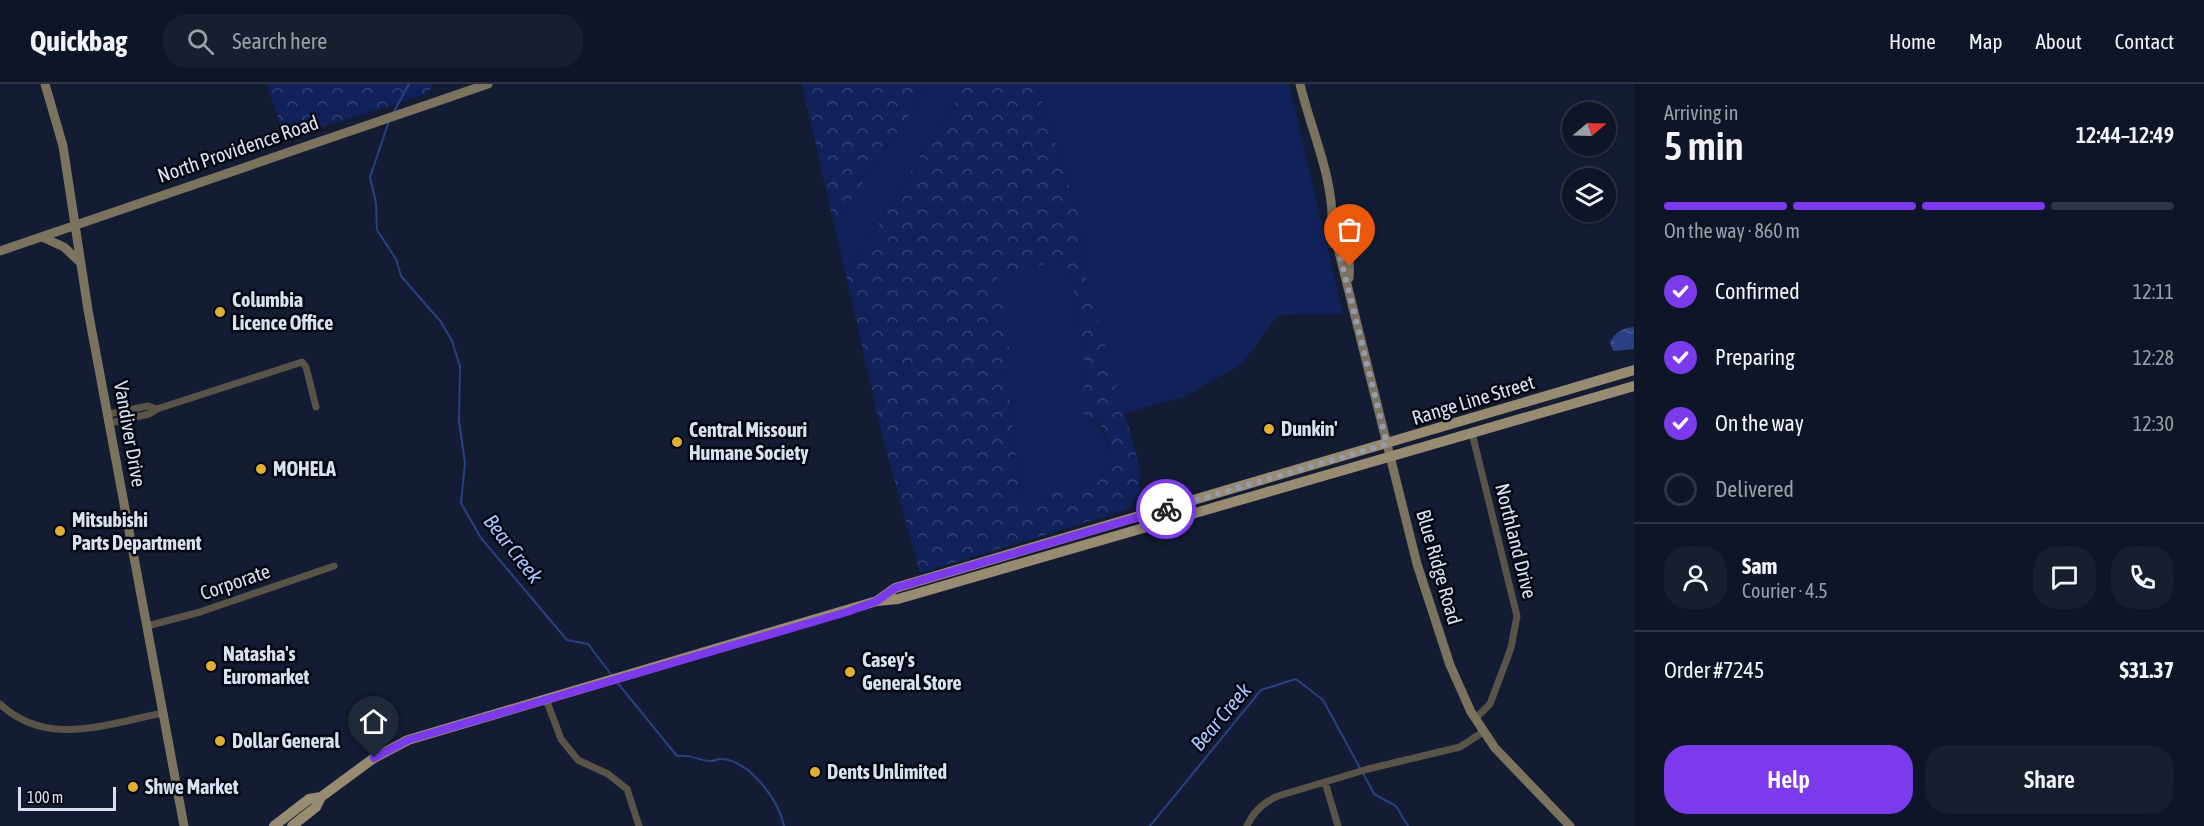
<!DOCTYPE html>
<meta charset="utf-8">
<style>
body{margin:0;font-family:"Asap Condensed",sans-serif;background:#171e2e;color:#f1f3f6;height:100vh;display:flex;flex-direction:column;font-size:22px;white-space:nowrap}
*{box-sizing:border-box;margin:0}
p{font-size:20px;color:#9b9fa7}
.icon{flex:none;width:33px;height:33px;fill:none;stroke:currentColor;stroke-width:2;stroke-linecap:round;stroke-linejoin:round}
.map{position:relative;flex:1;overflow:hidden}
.panel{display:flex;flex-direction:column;background:#0e1526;width:570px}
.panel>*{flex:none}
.needle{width:39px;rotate:71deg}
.tools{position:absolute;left:1562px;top:18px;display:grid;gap:12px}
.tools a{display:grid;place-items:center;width:54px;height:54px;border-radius:50%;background:#0e1526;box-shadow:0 2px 4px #0004,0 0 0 2px #2e3443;font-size:30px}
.scale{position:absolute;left:18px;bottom:15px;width:98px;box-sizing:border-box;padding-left:6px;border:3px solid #d9e0f0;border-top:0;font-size:16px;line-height:21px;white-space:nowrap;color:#d9e0f0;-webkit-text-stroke:4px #040711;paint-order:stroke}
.pin{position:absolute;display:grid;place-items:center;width:51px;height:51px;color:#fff;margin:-62px -26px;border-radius:50% 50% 50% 0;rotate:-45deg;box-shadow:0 0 6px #0007}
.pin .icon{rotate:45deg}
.courier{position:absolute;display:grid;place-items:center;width:60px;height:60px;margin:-30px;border:4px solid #7c3aed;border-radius:50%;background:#fff;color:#222;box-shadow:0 2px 8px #0007}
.head em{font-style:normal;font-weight:600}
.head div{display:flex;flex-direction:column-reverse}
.head{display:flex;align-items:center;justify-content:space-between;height:102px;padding:0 30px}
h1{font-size:39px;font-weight:600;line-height:45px}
.bar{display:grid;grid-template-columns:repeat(4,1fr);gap:9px 6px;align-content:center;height:72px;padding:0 30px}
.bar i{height:8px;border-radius:4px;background:#2e3443}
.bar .selected{background:#7c3aed}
.bar p{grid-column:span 4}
.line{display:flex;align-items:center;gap:15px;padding:0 30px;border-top:2px solid #2e3443}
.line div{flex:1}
.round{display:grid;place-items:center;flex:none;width:63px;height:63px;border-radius:24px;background:#171e2e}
ol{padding:0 30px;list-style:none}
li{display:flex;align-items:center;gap:18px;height:66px}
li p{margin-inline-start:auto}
li .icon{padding:6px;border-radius:50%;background:#7c3aed;color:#fff;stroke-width:4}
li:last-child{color:#9b9fa7}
li i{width:33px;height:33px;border:3px solid #2e3443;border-radius:50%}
.primary-button{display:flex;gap:12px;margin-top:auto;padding:12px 30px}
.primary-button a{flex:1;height:69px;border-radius:24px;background:#7c3aed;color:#fff;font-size:24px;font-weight:600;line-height:69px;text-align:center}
.primary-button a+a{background:#171e2e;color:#f1f3f6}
header{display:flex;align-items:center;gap:36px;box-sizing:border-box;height:84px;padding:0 30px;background:#0e1526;border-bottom:2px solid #2e3443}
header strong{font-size:28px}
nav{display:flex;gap:33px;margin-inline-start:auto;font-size:21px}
.search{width:420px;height:54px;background:#171e2e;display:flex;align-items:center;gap:15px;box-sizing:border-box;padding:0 21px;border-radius:24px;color:#9b9fa7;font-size:22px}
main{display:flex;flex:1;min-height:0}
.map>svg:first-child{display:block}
</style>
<header>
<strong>Quickbag</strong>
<div class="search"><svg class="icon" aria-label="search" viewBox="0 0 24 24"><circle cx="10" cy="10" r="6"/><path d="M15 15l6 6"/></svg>Search here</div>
<nav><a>Home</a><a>Map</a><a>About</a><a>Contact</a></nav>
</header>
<main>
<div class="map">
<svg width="1634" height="742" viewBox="0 0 1634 742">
<defs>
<pattern id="forest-crowns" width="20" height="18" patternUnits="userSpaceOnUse" patternTransform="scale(1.5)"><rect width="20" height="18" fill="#11215a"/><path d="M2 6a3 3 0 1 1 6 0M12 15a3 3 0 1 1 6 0" fill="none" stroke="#334172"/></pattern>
<pattern id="water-ripples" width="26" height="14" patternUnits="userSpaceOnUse" patternTransform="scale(1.5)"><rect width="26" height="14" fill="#294082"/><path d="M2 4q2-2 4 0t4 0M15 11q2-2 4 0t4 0" fill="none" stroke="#475b94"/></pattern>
</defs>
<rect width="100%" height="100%" fill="#131c33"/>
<path fill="#11215a" d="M930,0h36l-120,191 -12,-50z
M1037,0h252l54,230 -65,1 -36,49 -56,32 -63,18 -42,-156 1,-31z
M1064,175l7,16 16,105 -5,10 5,27c25,12 23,41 14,63l-56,16 -6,6h-10l-9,-7 -10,-94 -7,-14v-9l6,-12v-31l-13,-60z"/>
<path fill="url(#forest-crowns)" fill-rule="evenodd" d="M267,0h165l-3,9 -144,46z
M802,0h128l-96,141z
M966,0h71l45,143 -1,32 59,209c1,17 0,31 -14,42l-206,63 -38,-138 -36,-160zM1064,175l7,16 16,105 -8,18 2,14c5,5 12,7 17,11 15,16 10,39 3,57l-24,7 -14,-4 -24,19h-10l-9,-7 -10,-94 -7,-14v-9l6,-12v-31l-12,-59z"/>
<path fill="url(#water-ripples)" d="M1634,243v22l-21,2 -3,-9c5,-10 13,-14 24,-15z"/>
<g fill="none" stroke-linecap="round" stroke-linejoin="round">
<path stroke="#294082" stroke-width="2" d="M393,29l16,-29
M389,37l-19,56 6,26 1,27 19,29 5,17 40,46 11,19 8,25 -1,55 6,42 -4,40 20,35 86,102 21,4 25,33
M616,597l61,75c18,-2 18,4 32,5 5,1 9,-3 14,-2 28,3 56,42 61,67
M1363,689l11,21 22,12 12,20
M1150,742l111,-136 35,-11 27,21 37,68"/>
<path stroke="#5a5448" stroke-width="7" d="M108,330l40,-8 9,3
M110,339l39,-9 8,-5 145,-47 4,5 10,40
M1472,349l45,183 -6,32 -21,56 -15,15
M147,542l53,-14 134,-46
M546,615l15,40 17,21 30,14 19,15 12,37
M0,620c47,44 106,20 163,9
M1325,698l13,44
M1247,742c6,-14 17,-24 31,-30l90,-27 92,-22 23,-15"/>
<path stroke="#7c735f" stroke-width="9" d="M45,0l18,62 25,164 96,516
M1300,0c10,43 34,95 32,140l85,340 33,101 21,47 24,36 75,78
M1333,127c12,18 18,46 16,67
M42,153l22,10 17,16
M0,167l488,-167"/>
<path stroke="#978b71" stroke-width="10" d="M877,517l18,-13 739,-218
M274,742l35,-27 12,-2 53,-39 34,-18 469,-139 21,-2 736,-213
M292,742l24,-19 5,-10"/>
</g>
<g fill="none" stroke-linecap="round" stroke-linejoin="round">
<path stroke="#949bae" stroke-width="6" stroke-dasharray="0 10.8" d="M1166,425l221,-65 -55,-220 1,-13 7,10 10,45"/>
<path stroke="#7c3aed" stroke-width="8" d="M374,674l34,-18 439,-128 30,-11 18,-13 271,-79"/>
</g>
<g fill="#e0b034" stroke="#040711" stroke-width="2">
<circle cx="220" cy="228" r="6"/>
<circle cx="1269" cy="345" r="6"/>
<circle cx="677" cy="358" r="6"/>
<circle cx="261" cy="385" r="6"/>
<circle cx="60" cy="447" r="6"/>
<circle cx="211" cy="582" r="6"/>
<circle cx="850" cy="588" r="6"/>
<circle cx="220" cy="657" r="6"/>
<circle cx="815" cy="688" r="6"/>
<circle cx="133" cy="703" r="6"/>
</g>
<g text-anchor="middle" stroke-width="5" stroke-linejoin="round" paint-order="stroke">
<g font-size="20" fill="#d9e0f0" stroke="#040711">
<text transform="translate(238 65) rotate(-19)" y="7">North Providence Road</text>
<text transform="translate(1473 316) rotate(-17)" y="7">Range Line Street</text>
<text transform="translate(130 350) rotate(80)" y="7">Vandiver Drive</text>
<text transform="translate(1516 457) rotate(76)" y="7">Northland Drive</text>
<text transform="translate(1439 483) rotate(74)" y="7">Blue Ridge Road</text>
<text transform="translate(235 498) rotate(-19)" y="7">Corporate</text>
</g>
<g font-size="20" font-weight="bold" fill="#d9e0f0" stroke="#040711" text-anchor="start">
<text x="232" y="223">Columbia<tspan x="232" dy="23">Licence Office</tspan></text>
<text x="1281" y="352">Dunkin'</text>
<text x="689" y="353">Central Missouri<tspan x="689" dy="23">Humane Society</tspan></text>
<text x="273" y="392">MOHELA</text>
<text x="72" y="443">Mitsubishi<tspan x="72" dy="23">Parts Department</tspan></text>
<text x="223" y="577">Natasha's<tspan x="223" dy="23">Euromarket</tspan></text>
<text x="862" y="583">Casey's<tspan x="862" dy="23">General Store</tspan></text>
<text x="232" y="664">Dollar General</text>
<text x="827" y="695">Dents Unlimited</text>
<text x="145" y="710">Shwe Market</text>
</g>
<g font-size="21" font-style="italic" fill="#abc4ff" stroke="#040711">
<text transform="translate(513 465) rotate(52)" y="7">Bear Creek</text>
<text transform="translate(1221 633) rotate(-50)" y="7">Bear Creek</text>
</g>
</g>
</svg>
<div class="tools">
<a><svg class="needle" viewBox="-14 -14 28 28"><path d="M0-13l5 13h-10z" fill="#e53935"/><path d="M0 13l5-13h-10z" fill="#9b9fa7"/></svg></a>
<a><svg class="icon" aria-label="layers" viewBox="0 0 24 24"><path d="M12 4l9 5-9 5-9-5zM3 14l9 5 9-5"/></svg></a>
</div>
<div class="scale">100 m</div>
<div class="pin" style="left:1350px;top:182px;background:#ea580c"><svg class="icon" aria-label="bag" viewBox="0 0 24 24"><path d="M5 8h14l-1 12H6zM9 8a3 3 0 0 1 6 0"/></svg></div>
<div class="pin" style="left:374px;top:674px;background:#1f2937"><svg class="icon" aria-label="home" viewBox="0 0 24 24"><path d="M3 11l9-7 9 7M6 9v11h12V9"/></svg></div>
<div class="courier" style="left:1166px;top:425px"><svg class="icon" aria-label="bike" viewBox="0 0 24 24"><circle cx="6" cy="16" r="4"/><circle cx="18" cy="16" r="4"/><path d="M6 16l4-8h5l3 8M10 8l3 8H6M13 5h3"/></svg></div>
</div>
<section class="panel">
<div class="head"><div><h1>5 min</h1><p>Arriving in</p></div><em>12:44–12:49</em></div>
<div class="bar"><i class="selected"></i><i class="selected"></i><i class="selected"></i><i></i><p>On the way · 860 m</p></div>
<ol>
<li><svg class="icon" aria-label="check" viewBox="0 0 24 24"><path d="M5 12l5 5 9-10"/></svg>Confirmed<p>12:11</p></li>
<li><svg class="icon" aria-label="check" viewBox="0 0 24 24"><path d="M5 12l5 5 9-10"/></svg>Preparing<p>12:28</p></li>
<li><svg class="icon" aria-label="check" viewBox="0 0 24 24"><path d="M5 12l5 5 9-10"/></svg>On the way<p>12:30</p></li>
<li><i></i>Delivered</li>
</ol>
<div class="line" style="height:108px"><a class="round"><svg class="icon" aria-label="person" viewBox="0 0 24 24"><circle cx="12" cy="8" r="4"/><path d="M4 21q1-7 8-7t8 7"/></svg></a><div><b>Sam</b><p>Courier · 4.5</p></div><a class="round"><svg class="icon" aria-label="chat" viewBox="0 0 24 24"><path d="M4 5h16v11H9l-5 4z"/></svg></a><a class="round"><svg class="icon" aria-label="phone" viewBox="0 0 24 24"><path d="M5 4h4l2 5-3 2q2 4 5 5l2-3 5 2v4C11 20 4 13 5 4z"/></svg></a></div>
<div class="line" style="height:78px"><div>Order #7245</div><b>$31.37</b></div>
<div class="primary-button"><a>Help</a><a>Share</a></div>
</section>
</main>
